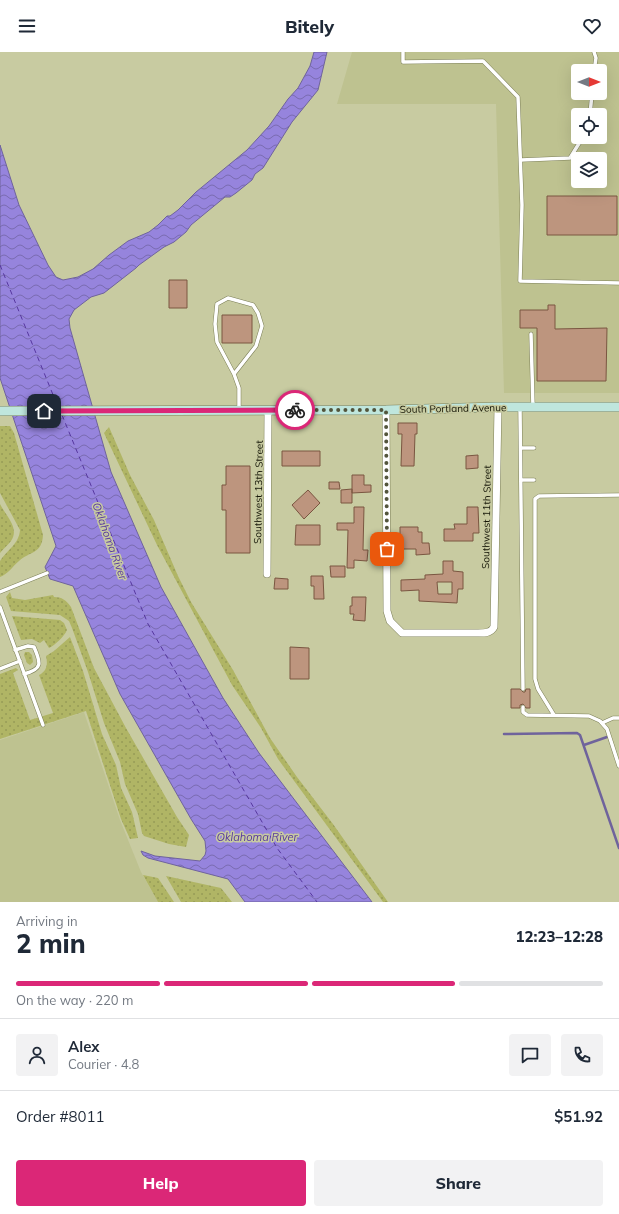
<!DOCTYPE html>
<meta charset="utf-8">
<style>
body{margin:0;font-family:Mulish,sans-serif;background:#f2f2f3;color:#1f2937;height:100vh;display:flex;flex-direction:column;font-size:15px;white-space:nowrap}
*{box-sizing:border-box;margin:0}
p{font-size:13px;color:#747a83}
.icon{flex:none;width:22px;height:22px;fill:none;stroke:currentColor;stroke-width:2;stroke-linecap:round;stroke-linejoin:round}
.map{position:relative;height:850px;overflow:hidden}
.drawer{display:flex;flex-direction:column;background:#fff;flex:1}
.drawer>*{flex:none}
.needle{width:26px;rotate:90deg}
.tools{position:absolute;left:571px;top:12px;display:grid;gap:8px}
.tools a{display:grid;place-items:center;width:36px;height:36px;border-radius:4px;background:#fff;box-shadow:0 4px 16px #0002;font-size:20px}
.pin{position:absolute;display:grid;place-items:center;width:34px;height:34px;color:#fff;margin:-17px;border-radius:8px;box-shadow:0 2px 6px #0006}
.courier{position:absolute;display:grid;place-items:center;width:40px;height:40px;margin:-20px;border:3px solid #db2777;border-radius:50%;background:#fff;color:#222;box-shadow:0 1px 5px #0007}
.overview em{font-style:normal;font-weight:800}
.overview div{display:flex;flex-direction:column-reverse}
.overview{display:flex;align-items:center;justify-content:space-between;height:68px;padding:0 16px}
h1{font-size:26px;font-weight:800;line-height:30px}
.bar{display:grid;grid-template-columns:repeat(4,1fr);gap:6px 4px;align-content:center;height:48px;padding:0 16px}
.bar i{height:5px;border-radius:3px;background:#e0e1e3}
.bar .on{background:#db2777}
.bar p{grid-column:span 4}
.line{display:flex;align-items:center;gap:10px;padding:0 16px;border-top:1px solid #e0e1e3}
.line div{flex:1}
.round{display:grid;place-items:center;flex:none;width:42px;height:42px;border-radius:4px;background:#f2f2f3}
.button{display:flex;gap:8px;margin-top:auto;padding:8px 16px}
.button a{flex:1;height:46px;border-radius:4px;background:#db2777;color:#fff;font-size:16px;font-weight:800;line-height:46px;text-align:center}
.button a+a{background:#f2f2f3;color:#1f2937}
header{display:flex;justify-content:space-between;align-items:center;height:52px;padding:0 16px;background:#fff;font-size:18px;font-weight:800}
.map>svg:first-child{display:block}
</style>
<header><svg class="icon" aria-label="menu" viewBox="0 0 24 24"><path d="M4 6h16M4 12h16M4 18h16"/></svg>Bitely<svg class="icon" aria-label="heart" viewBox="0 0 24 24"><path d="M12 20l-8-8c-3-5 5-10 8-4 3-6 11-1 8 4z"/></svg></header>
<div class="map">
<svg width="619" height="850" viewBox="0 0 619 850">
<defs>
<pattern id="grass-dots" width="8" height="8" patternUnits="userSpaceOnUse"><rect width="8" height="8" fill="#b0b565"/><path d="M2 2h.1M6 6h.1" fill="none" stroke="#969b56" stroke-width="1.8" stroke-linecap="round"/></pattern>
<pattern id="water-waves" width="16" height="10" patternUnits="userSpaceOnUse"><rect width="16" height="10" fill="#9684dd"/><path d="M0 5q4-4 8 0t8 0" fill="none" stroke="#796bb1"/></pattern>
</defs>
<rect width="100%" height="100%" fill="#c8cba1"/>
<path fill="#bec290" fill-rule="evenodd" d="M352,0h267v341h-115l-8,-289h-159zM578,19h22v22h-22zM578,63h22v22h-22zM578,107h22v22h-22z
M84,660l36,108 21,52 17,30h-158v-162z"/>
<path fill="url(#grass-dots)" d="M0,374h10l4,7 29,102c-1,19 -13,16 -24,26 -7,6 -11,13 -19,16v-16c7,-11 19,-17 20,-31l-20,-37z
M109,375l21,48 24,45 24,56 13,26 42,68 37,68 27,39 36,47 55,78h-5l-8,-11 -97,-132 -17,-31 -29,-43 -75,-140 -53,-112z
M0,452c6,12 20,24 11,37 -3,4 -8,8 -11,12z
M10,540l2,6 13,2 28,-5 1,2c8,0 12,3 17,10l23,61 32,60 51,89 12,18 -3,12 -17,-3 -25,-8 -2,-3 -4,-19 -13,-30 -5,-22 -16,-39 -16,-51 -16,-44 -3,-7 -9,-6 -49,-4 -5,-14z
M12,564l48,4 4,3 3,7c-3,7 -12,15 -18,18l-5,-8 -4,3 -8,-4 -11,1z
M70,585l13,34 19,63 14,31 5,23 11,24 6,26 -8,1 -9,-20 -35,-108 -86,28v-65l16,-6 2,2 -5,3 17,47 23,-7 -14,-38c8,-4 9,-11 7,-19l8,-5z
M25,600h4l3,3 1,7 -3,3 -3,-2 -3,-8z
M143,823l15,3 16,24h-16z
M166,824l55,12 11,14h-51z"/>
<path fill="url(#water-waves)" stroke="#6f639c" d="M314,0h13l-9,38 -26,32 -29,46 -8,6 -3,6 -16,13 -6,4h-5l-34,28 -5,7 -12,10 -10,5 -25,18 -3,3 -32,25 -13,4 -17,13 -5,9 1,9 41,144 50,115 62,111 36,55 113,149h-127l-17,-23 -80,-21 -5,-3 -2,-4 14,5 45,5 5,-6 1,-4 -1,-10 -14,-22 -71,-125 -47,-108 -23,-7 -5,-12 11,-21 -56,-168v-233l19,60 29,60 8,12 7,3 15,-3 15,-8 16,-14 19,-14 21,-9 9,-7 9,-9h3l8,-6 18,-18 51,-42 22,-24 19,-27 10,-11 12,-22z"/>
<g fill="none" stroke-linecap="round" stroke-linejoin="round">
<path stroke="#6f639c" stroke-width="2.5" d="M504,682l73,-1 3,2 39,113
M584,693l23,-8"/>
<path stroke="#56379f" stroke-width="1" stroke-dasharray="5 4" stroke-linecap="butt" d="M0,213l58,142
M62,363l86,209 129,224 40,54"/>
</g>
<path fill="#bd957e" stroke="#7a5641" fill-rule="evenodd" d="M547,144h70v39h-70z
M169,228h18v28h-18z
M548,253h7v24l52,-1 -1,53h-69v-53h-17v-18h28z
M222,263h30v28h-30z
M398,371h19v11h-2l-1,32h-13l1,-32h-4z
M282,399h38v15h-38z
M478,403v13l-12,1v-13z
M226,414h24v87h-24v-43h-4v-25h4z
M352,423h12v10h7v7l-19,1z
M329,430h10l1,7h-11z
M352,437v14h-11v-13z
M308,438l12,13 -16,16 -12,-14z
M354,455h10l-1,43h5l-1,11 -13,-1v8h-7l1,-38h-11v-7h17z
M467,455h11l1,26h-6v8h-29v-12h11l-1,-5h13z
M296,473h24v20h-25z
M400,475h18v5h4v11h7l1,11 -14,1v-6h-19l1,-8h2z
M443,509h10v10l10,1v17h-5l-1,14 -38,-2v-11l-18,1v-11l24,-1v-4l18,-1zM437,530h15v12h-14z
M330,514h15v11h-14z
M311,524h12l1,23h-10v-13h-3z
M275,526l13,1v10h-14z
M352,545h14l-1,24 -12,-1 1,-6h-4v-8h2z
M290,595l19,1v31h-19z
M511,637h9l3,3h2l1,-3h4v19h-4l-3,-4 -3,1v3h-9z"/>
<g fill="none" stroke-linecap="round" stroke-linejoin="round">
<defs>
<path id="service" d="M403,0v10l80,-1 35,36 4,108 -2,76 99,2
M594,0l2,6 -2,13
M590,63l2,-22
M521,108l49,-2 13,-21
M531,282l2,73
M234,322l22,-28 6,-20 -4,-13 -5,-8 -25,-7 -11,6 -2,20 2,18 17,32 5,14v21
M520,356l3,281
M521,396h13
M522,428h12
M0,540l47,-19
M0,555l43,118
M15,598l13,-4 6,1c7,16 9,22 -10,27
M0,617l20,-8
M523,655v5l4,3 62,1 11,5 7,8 12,37
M554,663l-16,-26 -3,-10v-180l4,-3 80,-1
M602,671l11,-5h6"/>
<path id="minor" d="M386,358l1,201 3,10 12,12h76c7,0 13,0 16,-6l4,-220
M267,522l1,-164"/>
<path id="secondary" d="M0,359l386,-1 112,-3h121"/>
</defs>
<use href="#service" stroke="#7c7f57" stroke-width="4.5"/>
<use href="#minor" stroke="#7c7f57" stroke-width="8"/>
<use href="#secondary" stroke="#7c7f57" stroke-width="10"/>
<use href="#service" stroke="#fff" stroke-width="3.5"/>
<use href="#minor" stroke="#fff" stroke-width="7"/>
<use href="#secondary" stroke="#bfe6dd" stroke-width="9"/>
</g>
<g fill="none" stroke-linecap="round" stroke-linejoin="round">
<path stroke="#53553c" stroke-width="4" stroke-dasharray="0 7.2" d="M295,358h91l1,139"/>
<path stroke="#db2777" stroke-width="5" d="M44,359l251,-1"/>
</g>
<g text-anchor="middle" stroke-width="3" stroke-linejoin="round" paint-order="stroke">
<g font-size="10" fill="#141506" stroke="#c8cba1">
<text transform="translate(453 356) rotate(-1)" y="4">South Portland Avenue</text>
<text transform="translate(258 440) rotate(-89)" y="4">Southwest 13th Street</text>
<text transform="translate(486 465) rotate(-89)" y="4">Southwest 11th Street</text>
</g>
<g font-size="11" font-style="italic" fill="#56379f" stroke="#c8cba1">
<text transform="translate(110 489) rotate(70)" y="4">Oklahoma River</text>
<text x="257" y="789">Oklahoma River</text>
</g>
</g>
</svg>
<div class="tools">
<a><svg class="needle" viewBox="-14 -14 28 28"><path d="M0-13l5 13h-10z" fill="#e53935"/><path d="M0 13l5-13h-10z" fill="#747a83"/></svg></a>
<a><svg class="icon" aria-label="locate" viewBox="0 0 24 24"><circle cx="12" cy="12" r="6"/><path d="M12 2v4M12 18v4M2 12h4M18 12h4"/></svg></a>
<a><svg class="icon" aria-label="layers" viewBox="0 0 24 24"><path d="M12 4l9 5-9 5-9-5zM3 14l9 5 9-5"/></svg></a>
</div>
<div class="pin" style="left:387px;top:497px;background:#ea580c"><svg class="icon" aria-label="bag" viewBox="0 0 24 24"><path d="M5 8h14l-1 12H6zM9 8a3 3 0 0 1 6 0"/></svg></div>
<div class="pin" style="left:44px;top:359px;background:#1f2937"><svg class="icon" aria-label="home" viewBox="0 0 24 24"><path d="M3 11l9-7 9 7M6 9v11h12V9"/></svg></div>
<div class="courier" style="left:295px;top:358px"><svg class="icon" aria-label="bike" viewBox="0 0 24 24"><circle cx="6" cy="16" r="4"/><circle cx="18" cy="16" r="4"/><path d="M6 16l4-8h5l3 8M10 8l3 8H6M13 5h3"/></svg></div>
</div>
<section class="drawer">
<div class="overview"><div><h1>2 min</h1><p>Arriving in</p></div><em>12:23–12:28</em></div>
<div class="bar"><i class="on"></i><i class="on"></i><i class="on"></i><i></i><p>On the way · 220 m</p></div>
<div class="line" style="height:72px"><a class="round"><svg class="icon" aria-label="person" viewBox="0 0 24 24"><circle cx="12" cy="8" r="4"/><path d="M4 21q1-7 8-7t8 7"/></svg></a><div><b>Alex</b><p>Courier · 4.8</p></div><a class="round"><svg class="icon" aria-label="chat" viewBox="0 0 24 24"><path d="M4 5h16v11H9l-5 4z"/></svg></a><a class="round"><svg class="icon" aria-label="phone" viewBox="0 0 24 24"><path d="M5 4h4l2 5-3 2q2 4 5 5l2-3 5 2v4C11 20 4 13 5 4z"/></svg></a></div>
<div class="line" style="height:52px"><div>Order #8011</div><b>$51.92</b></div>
<div class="button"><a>Help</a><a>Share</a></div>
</section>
